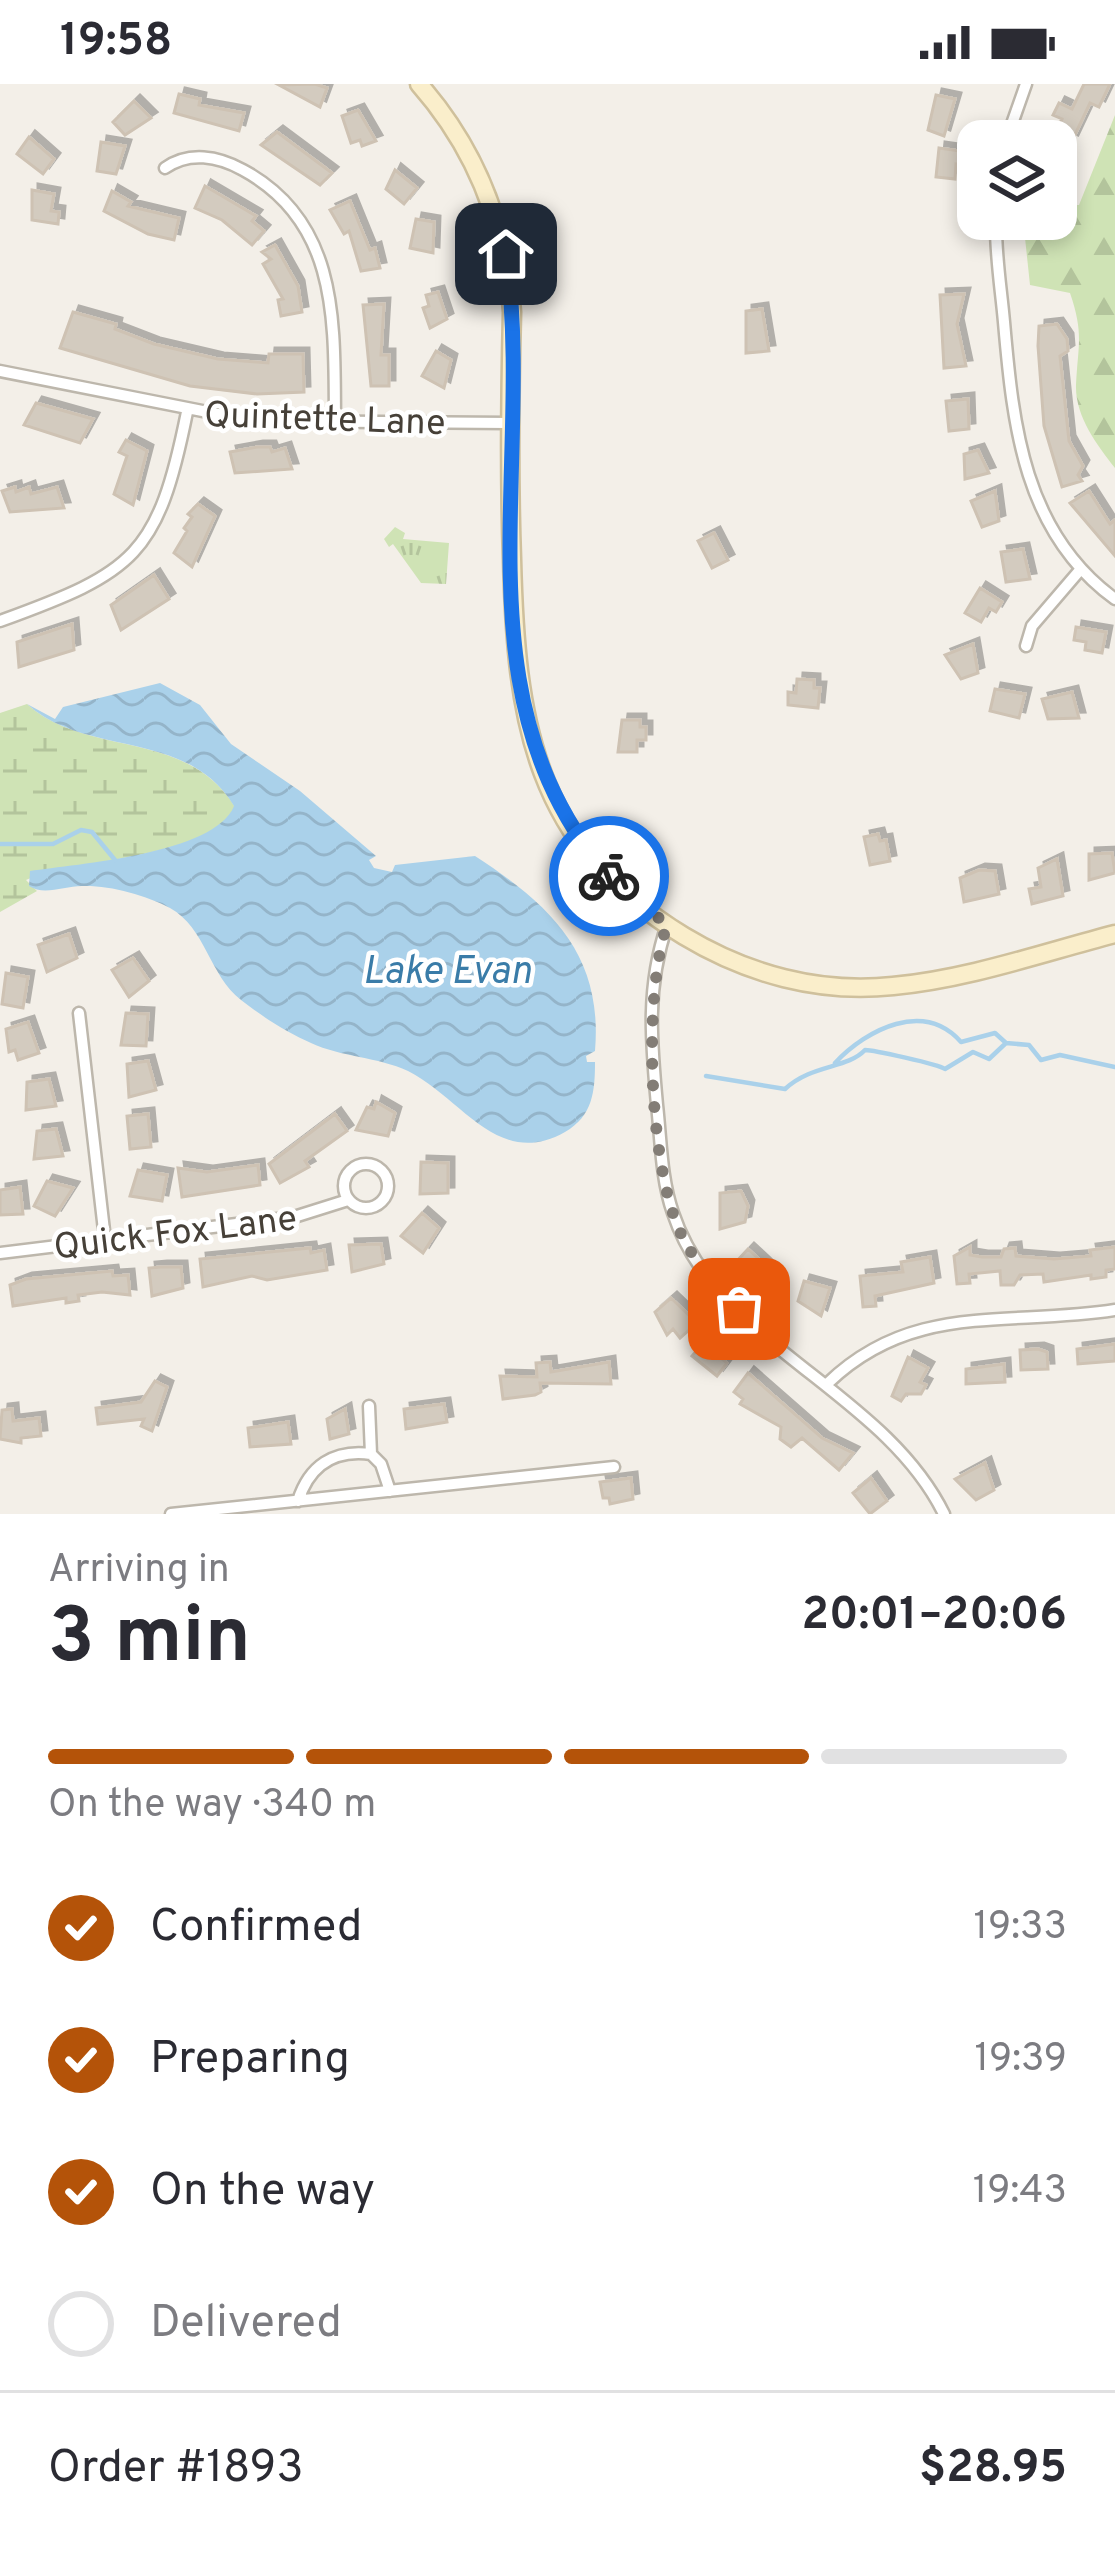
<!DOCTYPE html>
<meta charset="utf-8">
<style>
body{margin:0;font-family:Overpass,sans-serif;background:#f2f2f3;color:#2b2b33;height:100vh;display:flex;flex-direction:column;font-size:45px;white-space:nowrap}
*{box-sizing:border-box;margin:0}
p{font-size:39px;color:#7c7c81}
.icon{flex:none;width:66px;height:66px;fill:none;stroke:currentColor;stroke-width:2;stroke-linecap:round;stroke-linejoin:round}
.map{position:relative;height:1430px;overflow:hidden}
.drawer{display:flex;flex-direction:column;background:#fff;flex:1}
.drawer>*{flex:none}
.controls{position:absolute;left:957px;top:36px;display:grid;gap:24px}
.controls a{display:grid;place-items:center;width:120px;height:120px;border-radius:24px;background:#fff;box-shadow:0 6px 18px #0003;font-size:60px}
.pin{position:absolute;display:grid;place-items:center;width:102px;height:102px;color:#fff;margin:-51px;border-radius:24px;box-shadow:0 6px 18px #0006}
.courier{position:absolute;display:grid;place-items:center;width:120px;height:120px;margin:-60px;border:9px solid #1a73e8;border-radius:50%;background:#fff;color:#222;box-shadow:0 3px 15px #0007}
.summary em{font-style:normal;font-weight:700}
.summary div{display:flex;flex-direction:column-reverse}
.summary{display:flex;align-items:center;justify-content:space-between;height:204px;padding:0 48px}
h1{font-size:78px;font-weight:700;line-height:90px}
.bar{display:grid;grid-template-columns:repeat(4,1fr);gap:18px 12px;align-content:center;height:144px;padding:0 48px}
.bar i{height:15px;border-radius:9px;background:#e1e1e2}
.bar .current{background:#b45309}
.bar p{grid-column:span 4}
.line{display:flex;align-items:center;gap:30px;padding:0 48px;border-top:3px solid #e1e1e2}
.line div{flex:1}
ol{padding:0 48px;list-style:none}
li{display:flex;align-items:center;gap:36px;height:132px}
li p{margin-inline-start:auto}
li .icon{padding:12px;border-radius:50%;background:#b45309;color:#fff;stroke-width:4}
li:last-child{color:#7c7c81}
li i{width:66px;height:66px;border:6px solid #e1e1e2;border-radius:50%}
.status{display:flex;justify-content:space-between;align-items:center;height:84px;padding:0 60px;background:#fff;direction:ltr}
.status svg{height:33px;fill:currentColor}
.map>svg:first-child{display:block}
</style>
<div class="status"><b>19:58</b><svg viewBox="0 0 49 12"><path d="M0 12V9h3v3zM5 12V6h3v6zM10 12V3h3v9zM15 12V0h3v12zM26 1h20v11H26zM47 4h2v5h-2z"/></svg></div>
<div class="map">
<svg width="1115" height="1430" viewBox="0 0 1115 1430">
<defs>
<pattern id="grass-tufts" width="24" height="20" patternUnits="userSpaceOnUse" patternTransform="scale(3)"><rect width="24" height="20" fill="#cfe3b5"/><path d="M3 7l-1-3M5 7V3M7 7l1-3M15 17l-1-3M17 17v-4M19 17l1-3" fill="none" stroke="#b3c49c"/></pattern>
<pattern id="forest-firs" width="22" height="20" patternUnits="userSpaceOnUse" patternTransform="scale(3)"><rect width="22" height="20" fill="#cfe3b5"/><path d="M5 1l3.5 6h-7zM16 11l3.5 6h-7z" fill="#b3c49c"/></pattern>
<pattern id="wetland-marsh" width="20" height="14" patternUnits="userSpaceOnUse" patternTransform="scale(3)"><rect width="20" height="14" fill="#cfe3b5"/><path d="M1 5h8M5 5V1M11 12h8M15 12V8" fill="none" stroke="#b3c49c"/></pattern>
<pattern id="water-waves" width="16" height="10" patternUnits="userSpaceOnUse" patternTransform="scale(3)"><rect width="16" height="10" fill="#aad1ea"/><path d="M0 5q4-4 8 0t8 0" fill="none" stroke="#94b4c9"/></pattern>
<filter id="shadow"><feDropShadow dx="6" dy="-6" stdDeviation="0" flood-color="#0004"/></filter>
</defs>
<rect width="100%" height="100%" fill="#f3efe8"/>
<path fill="url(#grass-tufts)" d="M395,443l10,6 -2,6 46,4 -3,41 -25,-1 -28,-39 -4,3 -5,-8z"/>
<path fill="url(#forest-firs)" d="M1115,31v353c-18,-23 -40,-52 -39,-83 2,-41 8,-51 -6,-92l-40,-8 -7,-66h33v-14h23z"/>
<path fill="url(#wetland-marsh)" d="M27,620c59,54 160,24 208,103 -23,51 -160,52 -209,73l11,11 -37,21v-199z"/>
<path fill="url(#water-waves)" d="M160,599l40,22 31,39 69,47 76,65 -7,4 5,8 18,4 3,-7 80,-9c77,50 128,99 120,195l-9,5 1,6h8c0,29 -2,54 -30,70 -67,38 -103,-34 -157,-61 -30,-14 -67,-14 -97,-28 -23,-10 -50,-27 -70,-43 -32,-25 -35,-72 -71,-92 -24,-13 -61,-23 -88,-22 -18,0 -38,10 -53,0l1,-15c46,-7 185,-17 204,-65 -47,-78 -148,-48 -207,-102l28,15 8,-12z"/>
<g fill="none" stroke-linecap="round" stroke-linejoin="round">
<path stroke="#aad1ea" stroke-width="4.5" d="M0,760h53l28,-14 11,2 23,28
M835,979c32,-34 89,-63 126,-21l34,-9 11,10
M706,992l79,13c27,-25 62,-20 80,-39 8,0 73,14 80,19l28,-17 16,7 17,-16 23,2 12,15 19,-5 55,12"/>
</g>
<path fill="#d3cbbf" stroke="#cec2b3" stroke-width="3" filter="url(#shadow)" d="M315,0l12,4 -7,19 -41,-22z
M1084,0h26l-11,23 -9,-4 -18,38 -17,-8 7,-14 -9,-4 6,-12 13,6z
M179,10l21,5 -1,6 45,8 -5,18 -65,-18z
M936,11l19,4 -11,37 -16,-6z
M134,17l17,17 -26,17 -12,-13z
M358,26l18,31 -14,5 -2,-6 -9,3 -9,-27z
M277,48l55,41 -12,12 -59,-40z
M29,53l25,22 -11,15 -26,-20z
M101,58l24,4 -9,28 -19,-3z
M939,64l28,4 -1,13 -10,-1 -1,15 -19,-2z
M395,86l22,18 -13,16 -18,-15z
M205,102l51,30 -4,5 12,10 -12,14 -30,-25 -27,-12z
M32,106l22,4 -3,17 8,1 -1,12 -26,-4z
M112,107l19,11 -3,4 51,12 -5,22 -26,-6 -44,-23z
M350,117l20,49 5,-2 5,20 -19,3 -12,-40 -5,3 -14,-24z
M416,135l18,3 -1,31 -23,-5z
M275,161l23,41 4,26 -21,4 -3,-16 5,-1 -20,-35 8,-5 -9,-7z
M438,208l9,27 -17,9 -7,-20 6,-2 -3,-11z
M964,210l-7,30 9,42 -22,2 -4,-73z
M384,220l-3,51h8v31h-18l-8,-81z
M762,225l7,42 -23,2v-42z
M73,228l43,12 -1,5 39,15 64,15 50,4 1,-9h34l1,38 -47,2 -67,-8 -130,-38z
M1057,240l10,15 1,12 -8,5 9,85 14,25 -5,9 4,6 -20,6 -18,-61 -6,-80 1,-20z
M436,267l15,9 -7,28 -22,-12z
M968,315l1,30 -20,2 -3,-30z
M36,319l57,16 -13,24 -56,-18z
M126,356l21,11 -14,54 -19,-11 13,-38 -8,-4z
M257,363h13l2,5 13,-4 7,21 -57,4 -5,-21z
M978,366l11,23 -24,6 -1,-25z
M15,403l1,5 13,-5 2,7 26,-7 7,21 -54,4 -8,-21z
M995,407l4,30 -17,6 -11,-26z
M1089,407l21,33 5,-4v36l-45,-53z
M198,420l17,12 -23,51 -18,-14 13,-22 -3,-3 8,-11 -4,-3z
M714,449l14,27 -16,8 -14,-27z
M1023,465l7,30 -24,3 -5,-30z
M154,491l15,24 -48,31 -10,-25z
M980,504l22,14 -6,10 -7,-4 -8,14 -16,-9z
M72,540l2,26 -55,17 -2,-25z
M1076,543l30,5 -4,21 -17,-3 1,-8 -12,-2z
M973,560l5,29 -17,6 -16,-24z
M797,595l17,1v8h6l-2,20 -30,-3v-13l8,1z
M995,605l30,5 -6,24 -29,-7z
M1072,608l7,26 -31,1 -6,-20z
M622,636h18v7h6v13h-9v12h-19z
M878,750l2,7 6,-1 4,21 -20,4 -6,-28z
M1112,769l3,20 -26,7v-26z
M1057,775l6,37 -31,8 -3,-15 12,-2 -3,-19z
M979,786l16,1 4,23 -35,8 -4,-24z
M69,850l8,24 -30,14 -9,-27z
M133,874l16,23 -20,16 -17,-27z
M6,889l22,4 -5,31 -21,-4z
M126,929l22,1 -2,32 -25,-1z
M28,938l11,31 -21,7 -3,-10 -6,2 -3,-23z
M148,977l8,29 -27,7 -2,-33z
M49,995l7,27 -30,4 1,-28z
M376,1018l19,11 -7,23 -32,-6 11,-23 7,2z
M148,1030l3,33 -21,2 -3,-33z
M335,1030l12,17 -42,30 4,6 -29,16 -11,-19z
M56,1045l7,27 -29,3 3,-28z
M421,1078l27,1v30l-28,1z
M258,1081l2,20 -78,12 -4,-29 29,4z
M138,1086l29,5 -5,26 -32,-5z
M47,1097l26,7 -18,28 -21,-10z
M20,1103l3,27 -23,1v-25z
M741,1107l7,15 -3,16 -25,7v-36z
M422,1129l17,15 -16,25 -22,-17z
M381,1160l3,20 -32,8 -3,-27z
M970,1163v8l12,2h19l3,-8 11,-1 1,8 38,3 37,-3 -1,-6 25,-3v22l-9,1v7l-15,2v-4l-47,7 -1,-8 -23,1 -6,10h-13l-1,-14 -31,3 1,9 -13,1 -3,-28z
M310,1164l1,5 13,-3 3,20 -60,10 -15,-4 -49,11 -3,-28z
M748,1165l29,27 -11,12 -30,-26z
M930,1173l4,26 -59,13 1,10 -13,1 -3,-31 43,-4 -2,-10z
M161,1183h20l2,21 -31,8 -3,-28z
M112,1187l1,5 15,-1 2,20 -28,-3 -24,3 1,6 -13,2v-5l-53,8 -3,-21 16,-6z
M804,1197l26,7 -9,28 -23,-15z
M671,1214l26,25 -17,15 -7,-9 -6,6 -12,-23z
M703,1259l24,20 -10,13 -25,-20z
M1115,1260v17l-37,3 -1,-15z
M1038,1265l9,3 1,17 -27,1 -1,-20z
M908,1273l20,11 -8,14 6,3 -5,9h-15l-5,7 -9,-5z
M550,1278l1,10 58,-10 2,22 -71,-1 1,9 -6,3 -32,4 -3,-23 37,1 -1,-14z
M1004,1280l1,18 -39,2v-15z
M748,1289l74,65 31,15 -14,17 -37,-32 -11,9 -11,-8 1,-12 -41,-23 3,-5 -9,-7z
M155,1297l12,6 -15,44 -11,-5 3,-7 -46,5 -2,-16 45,-6z
M444,1320l3,18 -41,7 -2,-20z
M12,1325l1,12 26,-3 2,18 -20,2v5l-21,-4 2,-29z
M345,1325l4,25 -19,5 -3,-20z
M288,1338l3,22 -41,3 -2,-19z
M985,1379l9,27 -18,10 -21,-21z
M631,1394l2,21 -23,5 -1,-6h-6l-3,-16z
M871,1394l16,23 -17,13 -17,-21z"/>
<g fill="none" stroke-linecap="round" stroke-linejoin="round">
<defs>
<path id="street" d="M1006,57l20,-57
M165,84c24,-17 53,-12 78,2 98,53 91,156 92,253
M996,135c-1,34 5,69 8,103 9,104 20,211 111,277
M0,287l253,50 257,2
M0,537c135,-49 158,-65 187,-209
M1026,562l6,-20 48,-56
M667,841c-21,62 -16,116 -10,180 4,35 4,74 16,108 44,133 210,177 271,301
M79,929l26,226
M344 1102a22 22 0 1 1 44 0a22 22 0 1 1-44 0Z
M0,1169l294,-36 54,-17
M828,1299c85,-82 180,-56 287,-73
M369,1322l2,48 10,10 9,27
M298,1417c11,-35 36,-52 73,-47
M171,1430l443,-47"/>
<path id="secondary" d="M419,0c58,66 87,141 93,228 -2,82 -3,164 0,247 4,161 21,285 172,377 63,38 135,58 209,50 75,-7 149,-33 222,-52"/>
</defs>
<use href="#street" stroke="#bdb7ac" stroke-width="15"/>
<use href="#secondary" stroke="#cfc09c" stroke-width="21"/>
<use href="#street" stroke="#fff" stroke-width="10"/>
<use href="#secondary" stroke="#faeecb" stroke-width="16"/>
</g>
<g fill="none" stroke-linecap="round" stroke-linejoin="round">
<path stroke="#837d76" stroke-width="12" stroke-dasharray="0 21.6" d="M609,792l58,49c-24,71 -18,233 11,302 14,33 36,57 61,82"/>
<path stroke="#1a73e8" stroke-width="15" d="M506,170c30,212 -53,442 103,622"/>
</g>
<g text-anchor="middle" stroke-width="9" stroke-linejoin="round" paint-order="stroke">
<g font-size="36" fill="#464038" stroke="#fff">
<text transform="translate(325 333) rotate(2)" y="13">Quintette Lane</text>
<text transform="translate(175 1147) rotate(-7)" y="13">Quick Fox Lane</text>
</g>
<g font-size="39" font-style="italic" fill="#3a7ca8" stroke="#fff">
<text x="447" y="899">Lake Evan</text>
</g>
</g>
</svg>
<div class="controls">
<a><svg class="icon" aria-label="layers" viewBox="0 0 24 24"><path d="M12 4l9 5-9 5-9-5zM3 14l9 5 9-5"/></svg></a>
</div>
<div class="pin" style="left:739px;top:1225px;background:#ea580c"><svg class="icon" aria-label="bag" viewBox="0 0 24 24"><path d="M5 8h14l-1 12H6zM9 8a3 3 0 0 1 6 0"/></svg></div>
<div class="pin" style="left:506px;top:170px;background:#1f2937"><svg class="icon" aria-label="home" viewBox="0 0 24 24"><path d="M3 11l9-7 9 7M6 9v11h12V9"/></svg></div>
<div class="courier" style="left:609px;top:792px"><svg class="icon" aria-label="bike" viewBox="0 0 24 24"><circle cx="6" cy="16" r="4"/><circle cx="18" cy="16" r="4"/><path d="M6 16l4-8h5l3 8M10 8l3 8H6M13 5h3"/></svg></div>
</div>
<section class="drawer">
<div class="summary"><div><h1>3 min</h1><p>Arriving in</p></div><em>20:01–20:06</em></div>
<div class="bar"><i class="current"></i><i class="current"></i><i class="current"></i><i></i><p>On the way · 340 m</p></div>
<ol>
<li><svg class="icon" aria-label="check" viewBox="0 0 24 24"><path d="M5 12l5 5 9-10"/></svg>Confirmed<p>19:33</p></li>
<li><svg class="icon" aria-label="check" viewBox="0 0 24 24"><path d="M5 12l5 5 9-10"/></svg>Preparing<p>19:39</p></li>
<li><svg class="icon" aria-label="check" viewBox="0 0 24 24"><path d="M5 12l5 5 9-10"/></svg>On the way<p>19:43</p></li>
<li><i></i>Delivered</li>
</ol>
<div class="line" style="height:156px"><div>Order #1893</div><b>$28.95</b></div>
</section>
